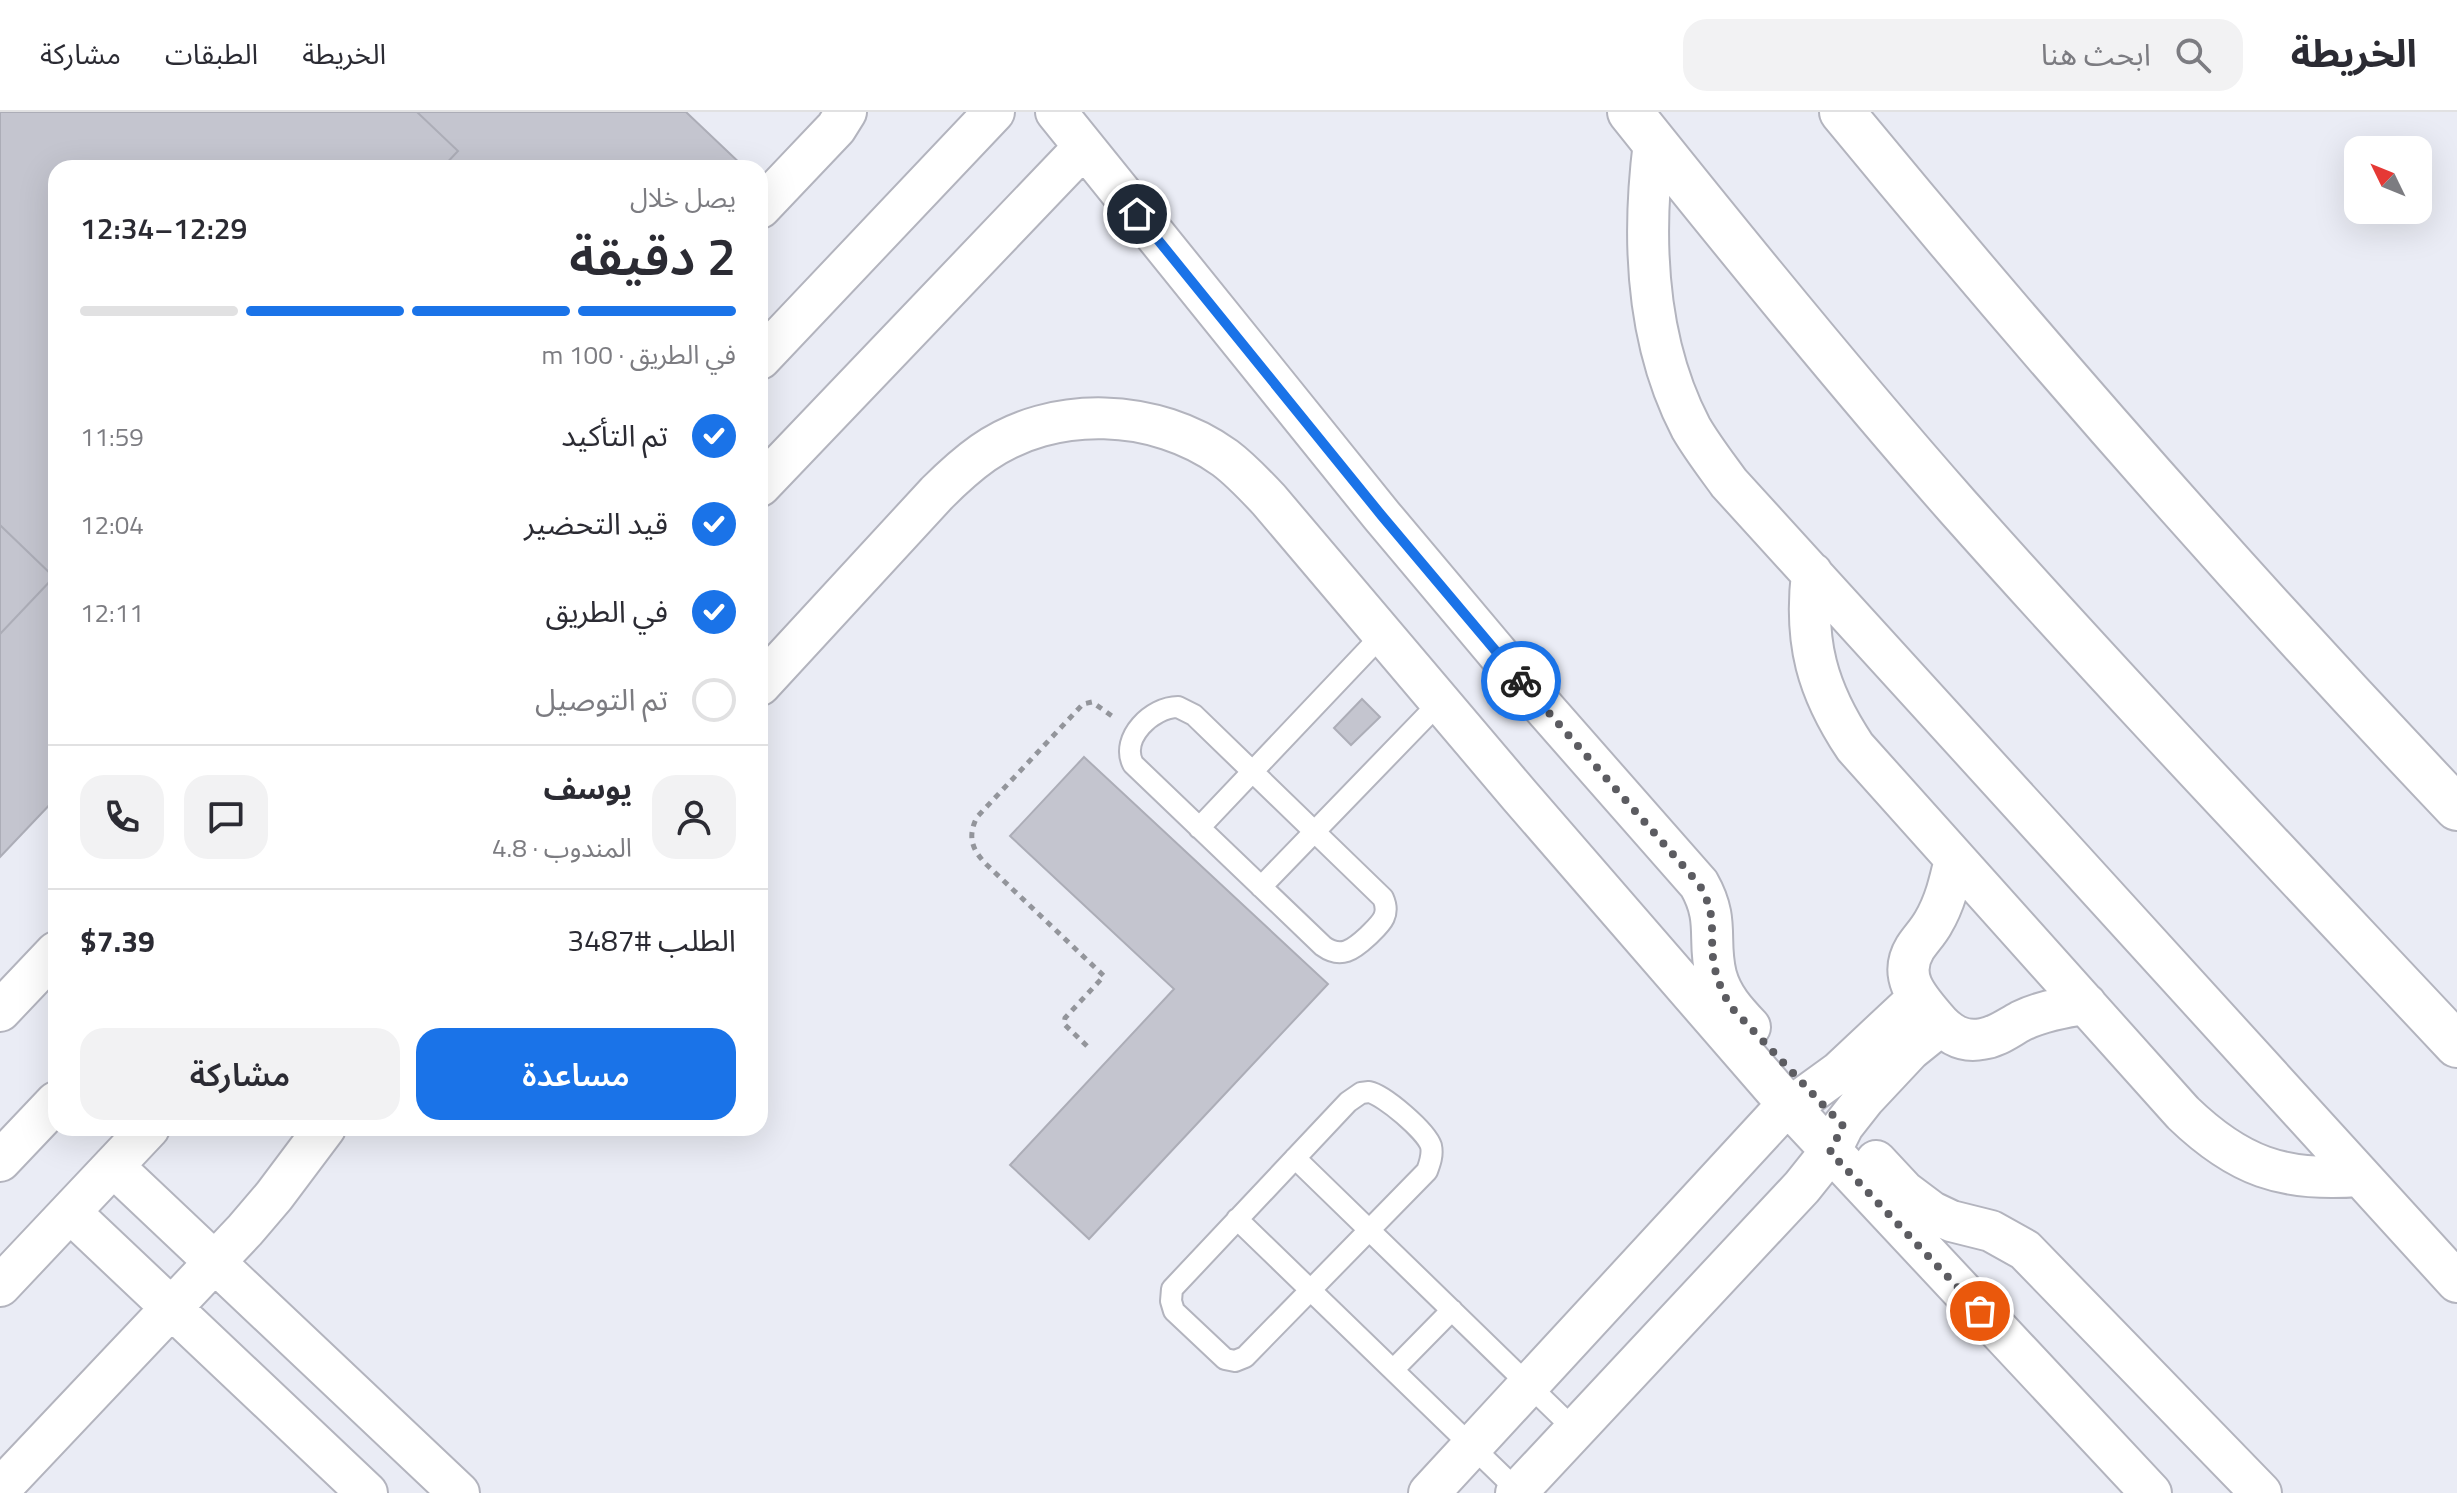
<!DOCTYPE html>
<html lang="ar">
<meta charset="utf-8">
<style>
body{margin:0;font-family:"Titillium Web","Noto Sans Arabic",sans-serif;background:#f2f2f3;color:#2b2b33;direction:rtl;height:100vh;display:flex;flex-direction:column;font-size:30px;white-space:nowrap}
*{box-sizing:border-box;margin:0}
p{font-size:26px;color:#7c7c81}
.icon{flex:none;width:44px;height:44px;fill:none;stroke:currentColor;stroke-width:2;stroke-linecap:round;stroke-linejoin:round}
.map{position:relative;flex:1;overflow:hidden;direction:ltr}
.sheet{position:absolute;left:48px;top:48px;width:720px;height:976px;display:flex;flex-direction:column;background:#fff;border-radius:24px;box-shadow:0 8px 32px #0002;direction:rtl}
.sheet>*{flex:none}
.needle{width:52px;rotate:313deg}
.tools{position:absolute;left:2344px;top:24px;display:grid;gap:16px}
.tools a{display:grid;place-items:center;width:88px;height:88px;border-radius:16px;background:#fff;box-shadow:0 8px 32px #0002;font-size:40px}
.pin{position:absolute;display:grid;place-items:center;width:68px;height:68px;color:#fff;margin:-34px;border:4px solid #fff;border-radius:50%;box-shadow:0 2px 8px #0007}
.courier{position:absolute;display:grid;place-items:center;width:80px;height:80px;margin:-40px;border:6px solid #1a73e8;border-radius:50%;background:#fff;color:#222;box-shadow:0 2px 10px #0007}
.overview em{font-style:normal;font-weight:600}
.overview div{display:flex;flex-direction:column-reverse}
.overview{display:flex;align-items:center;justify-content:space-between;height:136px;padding:0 32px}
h1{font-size:52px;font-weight:600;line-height:60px}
.bar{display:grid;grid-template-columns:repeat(4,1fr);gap:12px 8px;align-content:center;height:96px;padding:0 32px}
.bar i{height:10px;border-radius:6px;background:#e1e1e2}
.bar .active{background:#1a73e8}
.bar p{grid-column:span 4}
.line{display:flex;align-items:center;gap:20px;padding:0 32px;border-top:2px solid #e1e1e2}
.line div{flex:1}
.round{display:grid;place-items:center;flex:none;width:84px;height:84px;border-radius:24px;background:#f2f2f3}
ol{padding:0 32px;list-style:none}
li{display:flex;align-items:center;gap:24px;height:88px}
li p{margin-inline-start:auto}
li .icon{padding:8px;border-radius:50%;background:#1a73e8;color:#fff;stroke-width:4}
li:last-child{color:#7c7c81}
li i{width:44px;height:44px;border:4px solid #e1e1e2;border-radius:50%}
.primary-button{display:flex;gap:16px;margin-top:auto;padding:16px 32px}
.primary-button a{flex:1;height:92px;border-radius:24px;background:#1a73e8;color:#fff;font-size:32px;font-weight:600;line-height:92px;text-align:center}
.primary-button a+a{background:#f2f2f3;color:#2b2b33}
header{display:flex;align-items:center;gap:48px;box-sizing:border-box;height:112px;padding:0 40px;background:#fff;border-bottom:2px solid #e1e1e2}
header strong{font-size:38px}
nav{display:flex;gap:44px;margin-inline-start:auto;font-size:28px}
.search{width:560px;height:72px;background:#f2f2f3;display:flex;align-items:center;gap:20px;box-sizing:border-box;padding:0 28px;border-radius:24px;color:#7c7c81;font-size:30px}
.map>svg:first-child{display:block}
</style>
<header>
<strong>الخريطة</strong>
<div class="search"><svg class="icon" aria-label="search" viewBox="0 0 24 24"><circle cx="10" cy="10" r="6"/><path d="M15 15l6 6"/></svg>ابحث هنا</div>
<nav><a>الخريطة</a><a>الطبقات</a><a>مشاركة</a></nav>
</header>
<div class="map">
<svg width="2457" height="1381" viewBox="0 0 2457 1381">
<rect width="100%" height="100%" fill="#eaecf5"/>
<path fill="#c4c5cf" stroke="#acadb7" stroke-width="2" d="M0,0h417l41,39 -16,17h-386v407l-2,2 -54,-52z
M417,0h269l59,56h-303l16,-17z
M0,413l54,52 -54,57z
M56,463v223l-56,59v-223z
M1362,587l18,18 -29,28 -17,-17z
M1084,645l244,227 -239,255 -79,-74 164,-176 -164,-153z"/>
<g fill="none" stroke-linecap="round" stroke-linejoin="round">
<defs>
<path id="service" d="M1178,595l16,8 189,183c8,18 -3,26 -15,38 -15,14 -27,23 -45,10l-190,-182c-13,-26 19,-57 45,-57z
M1199,716l183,-193
M1261,775l179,-185
M1369,980c15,3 57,39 62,54 2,9 -1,17 -4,25l-182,186 -10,4 -10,-2 -51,-48 -3,-10 1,-12 176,-187 13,-9z
M1295,1046l280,272
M1237,1107l281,272
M1393,1258l59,-60"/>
<path id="minor" d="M1056,0l326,404 149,177 168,191c21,37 8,55 17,91 6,22 19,36 34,52
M1654,30c-12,95 -9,198 37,286 11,19 25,37 38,55l728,799
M760,96l76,-80 10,-16
M760,247l234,-247
M760,374l324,-339
M1812,461c-8,69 5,117 43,174l328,366c55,53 100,69 176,63
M760,573l177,-192c14,-14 29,-28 46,-40 70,-49 173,-45 242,5 16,12 30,27 44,42l251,296 269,310 362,387
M1955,747c-5,22 -10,44 -22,64 -5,9 -12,16 -18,25 -17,28 2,49 20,70 12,15 27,25 47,21 15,-2 26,-11 39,-18 21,-10 42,-14 65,-17
M0,899l56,-59
M0,1049l56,-59
M1876,1049l28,30 28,21 19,9 40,10 34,19 236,243
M113,1054l346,327
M70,1100l297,281
M0,1174l149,-158
M0,1377l245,-259 29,-34 51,-68
M1429,1381l345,-374 65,-47 79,-74
M1516,1381l286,-306 28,-35 13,-26 22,-28 45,-48 31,-25"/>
<path id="secondary" d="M1630,0c107,134 215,267 328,395 163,183 332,360 499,538
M1842,0c197,239 402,472 615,696"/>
</defs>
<use href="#service" stroke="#b3b4be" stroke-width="24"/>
<use href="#minor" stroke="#b3b4be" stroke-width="44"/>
<use href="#secondary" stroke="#b3b4be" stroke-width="48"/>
<path stroke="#93959b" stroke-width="5" stroke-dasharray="6 6" stroke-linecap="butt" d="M1087,934l-23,-22 1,-6 39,-42 -117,-111c-15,-15 -20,-28 -10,-48l106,-113 9,-2 20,14"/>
<use href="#service" stroke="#fff" stroke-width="20"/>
<use href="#minor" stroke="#fff" stroke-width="40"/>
<use href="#secondary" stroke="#fff" stroke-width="44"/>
</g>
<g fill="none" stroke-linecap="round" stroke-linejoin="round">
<path stroke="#5c5c61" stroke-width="8" stroke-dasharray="0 14.4" d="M1521,569l178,203c18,32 11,42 14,74 2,18 9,33 17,48l113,120 -13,26 150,159"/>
<path stroke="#1a73e8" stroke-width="10" d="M1137,102l245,302 139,165"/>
</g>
</svg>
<div class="tools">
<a><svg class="needle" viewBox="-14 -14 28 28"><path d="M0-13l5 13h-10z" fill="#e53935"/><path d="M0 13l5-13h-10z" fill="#7c7c81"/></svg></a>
</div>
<div class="pin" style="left:1980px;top:1199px;background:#ea580c"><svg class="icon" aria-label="bag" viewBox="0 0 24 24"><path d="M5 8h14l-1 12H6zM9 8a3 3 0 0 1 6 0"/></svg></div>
<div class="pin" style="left:1137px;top:102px;background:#1f2937"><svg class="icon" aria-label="home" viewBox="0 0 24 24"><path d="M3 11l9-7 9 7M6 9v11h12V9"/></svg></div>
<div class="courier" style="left:1521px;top:569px"><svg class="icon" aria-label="bike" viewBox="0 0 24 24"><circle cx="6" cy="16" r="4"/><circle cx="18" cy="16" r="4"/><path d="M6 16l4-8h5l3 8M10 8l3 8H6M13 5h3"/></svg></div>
<section class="sheet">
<div class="overview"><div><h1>2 دقيقة</h1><p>يصل خلال</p></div><em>12:29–12:34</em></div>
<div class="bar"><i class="active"></i><i class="active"></i><i class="active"></i><i></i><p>في الطريق · 100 m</p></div>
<ol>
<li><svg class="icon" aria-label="check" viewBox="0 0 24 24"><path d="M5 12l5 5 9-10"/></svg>تم التأكيد<p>11:59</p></li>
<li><svg class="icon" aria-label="check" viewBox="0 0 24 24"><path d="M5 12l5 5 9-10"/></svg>قيد التحضير<p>12:04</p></li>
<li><svg class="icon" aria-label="check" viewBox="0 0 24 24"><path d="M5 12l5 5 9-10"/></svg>في الطريق<p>12:11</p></li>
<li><i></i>تم التوصيل</li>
</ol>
<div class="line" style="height:144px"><a class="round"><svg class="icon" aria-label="person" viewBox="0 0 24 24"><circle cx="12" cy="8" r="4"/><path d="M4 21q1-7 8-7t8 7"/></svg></a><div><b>يوسف</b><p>المندوب · 4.8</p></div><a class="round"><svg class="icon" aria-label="chat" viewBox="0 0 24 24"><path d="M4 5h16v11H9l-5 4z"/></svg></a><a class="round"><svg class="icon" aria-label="phone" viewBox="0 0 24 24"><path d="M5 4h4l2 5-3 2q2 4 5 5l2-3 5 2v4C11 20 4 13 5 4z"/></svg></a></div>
<div class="line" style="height:104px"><div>الطلب #3487</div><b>$7.39</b></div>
<div class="primary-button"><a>مساعدة</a><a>مشاركة</a></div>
</section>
</div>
